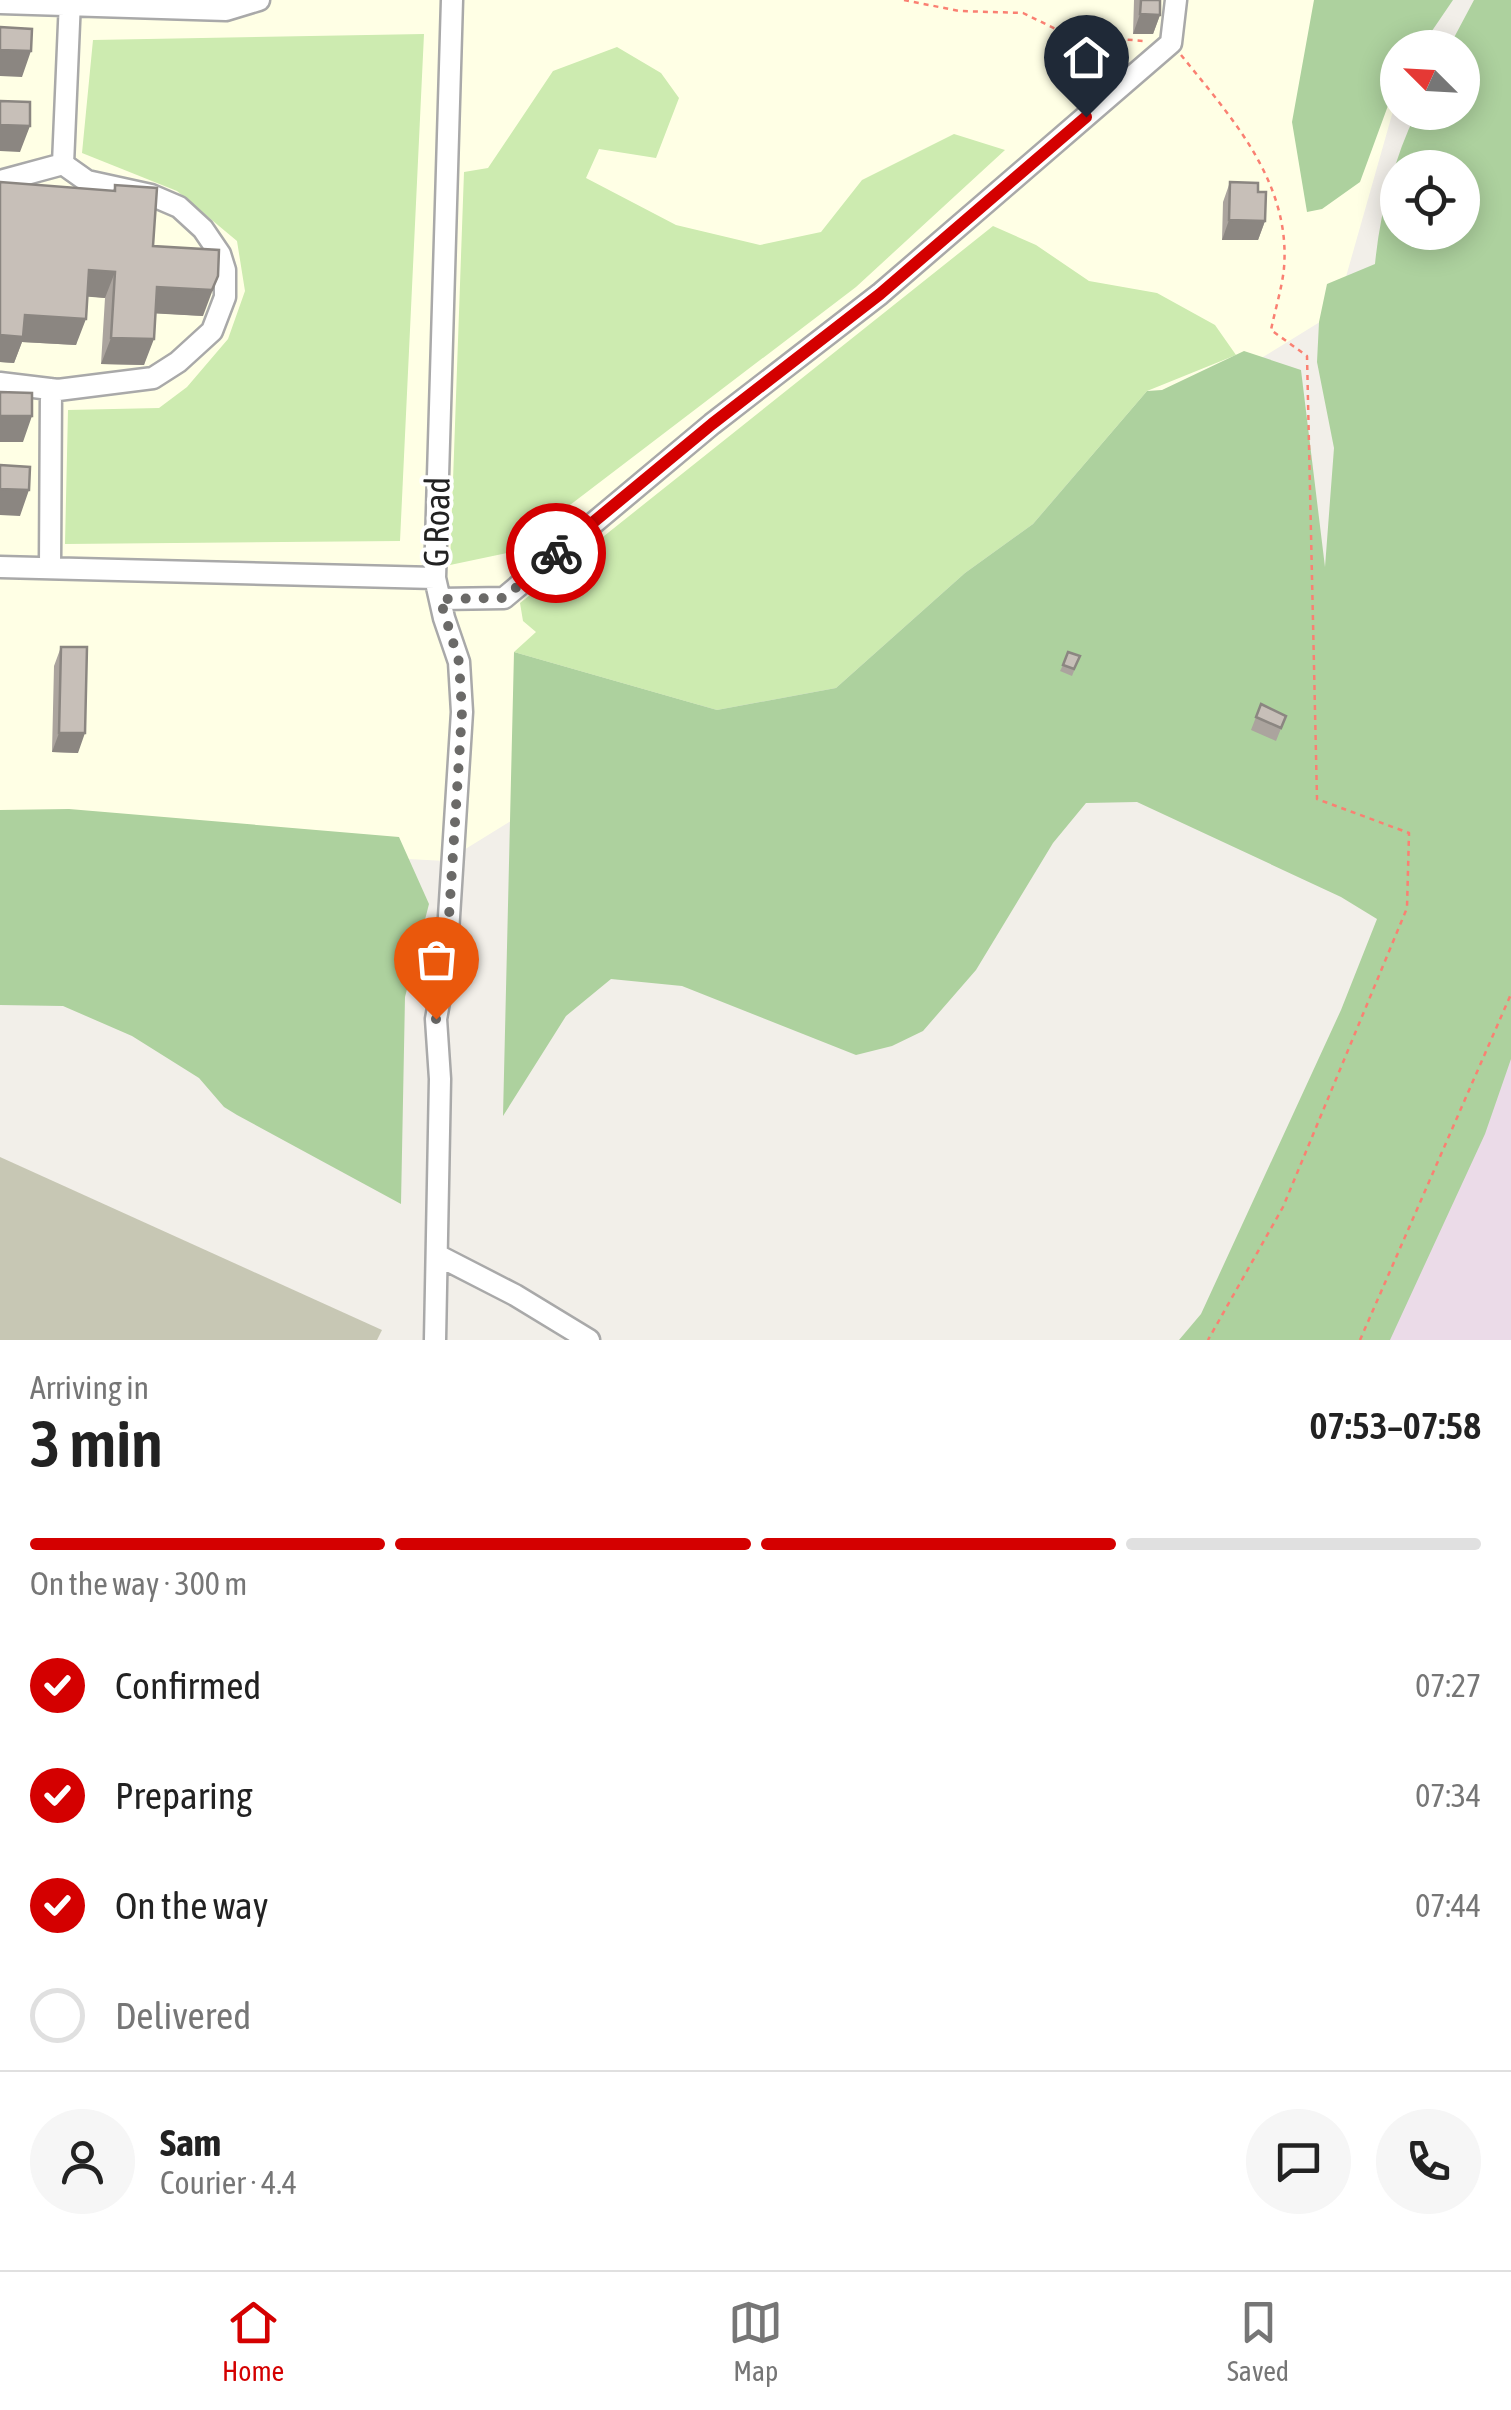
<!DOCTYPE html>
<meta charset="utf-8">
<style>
body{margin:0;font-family:"Asap Condensed",sans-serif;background:#f6f6f6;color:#222;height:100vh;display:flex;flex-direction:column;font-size:38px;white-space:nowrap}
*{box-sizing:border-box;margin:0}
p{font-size:32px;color:#767676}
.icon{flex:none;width:55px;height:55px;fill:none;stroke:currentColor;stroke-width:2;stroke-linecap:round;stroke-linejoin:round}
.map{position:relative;height:1340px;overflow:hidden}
.side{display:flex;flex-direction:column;background:#fff;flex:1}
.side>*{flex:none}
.needle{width:65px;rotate:294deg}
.tools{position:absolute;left:1380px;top:30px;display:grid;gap:20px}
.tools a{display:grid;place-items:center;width:100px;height:100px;border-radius:50%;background:#fff;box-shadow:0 5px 25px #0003;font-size:50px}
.pin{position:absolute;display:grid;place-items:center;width:85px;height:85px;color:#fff;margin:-102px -42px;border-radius:50% 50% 50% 0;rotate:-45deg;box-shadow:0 0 10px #0007}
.pin .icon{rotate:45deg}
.courier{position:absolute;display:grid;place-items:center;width:100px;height:100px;margin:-50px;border:8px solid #d40000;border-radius:50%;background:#fff;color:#222;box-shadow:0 2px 12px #0007}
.head em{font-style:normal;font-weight:600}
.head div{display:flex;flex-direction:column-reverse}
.head{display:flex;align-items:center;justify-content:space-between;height:170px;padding:0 30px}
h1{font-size:65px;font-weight:600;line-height:75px}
.bar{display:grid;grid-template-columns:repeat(4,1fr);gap:15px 10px;align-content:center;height:120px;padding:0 30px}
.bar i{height:12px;border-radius:8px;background:#e0e0e0}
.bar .current{background:#d40000}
.bar p{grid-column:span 4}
.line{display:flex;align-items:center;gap:25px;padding:0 30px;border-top:2px solid #e0e0e0}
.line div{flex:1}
.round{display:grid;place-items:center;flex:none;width:105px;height:105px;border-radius:52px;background:#f6f6f6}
ol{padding:0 30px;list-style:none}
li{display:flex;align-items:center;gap:30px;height:110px}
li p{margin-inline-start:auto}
li .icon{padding:10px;border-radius:50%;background:#d40000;color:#fff;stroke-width:4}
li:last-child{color:#767676}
li i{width:55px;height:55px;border:5px solid #e0e0e0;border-radius:50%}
.tabs{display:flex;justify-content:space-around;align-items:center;height:140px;border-top:2px solid #e0e0e0;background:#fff;font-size:28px;color:#767676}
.tabs a{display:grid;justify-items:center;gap:5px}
.tabs .current{color:#d40000}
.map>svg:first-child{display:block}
</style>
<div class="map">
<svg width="1511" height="1340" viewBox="0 0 1511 1340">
<rect width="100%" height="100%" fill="#f2efe9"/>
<path fill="#ebdbe8" d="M1511,1027v313h-136z"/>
<path fill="#ffffe5" d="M0,0h1445l-23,47 -24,1 -1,49 -61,215 -890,549 -446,-23z"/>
<path fill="#c7c7b4" d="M0,1157l382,173 -5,10h-377z"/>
<path fill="#cdebb0" d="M424,34l-24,507 -335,3 3,-134 91,-2 28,-21 41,-48 17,-48 -8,-50 -60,-50 -95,-38 11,-113z
M617,47l44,26 18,25 -23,60 -57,-9 -13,29 90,47 84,20 61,-13 41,-52 92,-46 51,16 -149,137 -349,266 -57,12 14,-393 24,-4 65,-97z
M993,226l43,19 53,36 68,12 58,32 21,30 -89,36 -114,133 -68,49 -129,115 -119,22 -203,-58 22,-20 -13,-11 -3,-18z"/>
<path fill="#add19e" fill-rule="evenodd" d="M1314,0h139l-32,47 -23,1 -1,33 -37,101 -38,27 -15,3 -15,-90z
M1474,0h37v1059l-26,75 -95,206h-211l22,-26 140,-304 36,-91 -36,-22 -204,-95 -51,1 -33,40 -77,127 -53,61 -31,15 -36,9 -174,-69 -71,-7 -45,37 -63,100 11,-464 203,58 119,-22 129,-115 68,-49 114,-133 15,-1 82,-39 57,19 24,197 9,-119 -17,-86 2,-40 8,-38 48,-20c5,-52 19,-105 41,-151l46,-1v-64l-13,-1zM1398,168h64v64h-64z
M69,809l330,28 30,67 -24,93 -4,207 -164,-89 -13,-8 -25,-29 -67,-42 -69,-30 -63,-1v-195z"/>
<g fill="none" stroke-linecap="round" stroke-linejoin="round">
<defs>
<path id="minor" d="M0,3l226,7 33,-10
M63,164l7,-164
M0,181l63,-17 24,17 64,14 28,12 24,22 17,25 5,16v27l-13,34 -34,31 -25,16 -95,12 -58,-7
M0,567l435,11
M50,568l1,-179
M440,599l64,-1 208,-174 168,-130 291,-251 5,-43
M439,1256l76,39 74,45
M435,1340l5,-261 -4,-60 10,-55 16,-252 -3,-50 -15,-44 -9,-40 17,-578"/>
</defs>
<use href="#minor" stroke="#a9a9a9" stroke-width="25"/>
<path stroke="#fa8072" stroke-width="2.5" stroke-dasharray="5 5" stroke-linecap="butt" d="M904,0l55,11 64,2 45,22 76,6
M1181,55c50,62 110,127 103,213 -2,20 -9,42 -13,62l36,26 10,443 92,34 -2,75 -124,299 -75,133
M1360,1340l151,-346"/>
<use href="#minor" stroke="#fff" stroke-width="20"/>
</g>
<path fill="#aba49e" d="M1134,0h26v15l-7,19h-20z
M1230,182l28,10 7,29 -7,19h-36l1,-38z
M115,185l38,61 50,70 -48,-3 -11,52 -43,-1 4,-66 -18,-2 -11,49 -54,-3 -8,21 -14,-1 113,-171z
M61,647l17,106 -26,-1 2,-86z
M1080,656l-8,20 -12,-5 3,-6z
M1261,704l25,12 -10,25 -25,-11z"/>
<path fill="#8b8681" d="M1140,14l20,1 -7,19h-20z
M0,50l31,1 -9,26 -22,-1z
M0,125l30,1 -10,26 -20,-1z
M1229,220l36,1 -7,19h-36z
M89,270l26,2 -10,26 -26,-2z
M218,276l-15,40 -56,-3 10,-26z
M25,315l61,4 -10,26 -54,-3 -8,21 -14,-1v-27z
M111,338l43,1 -10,26 -43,-1z
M0,416h32l-9,26h-23z
M0,489l29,1 -9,26 -20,-1z
M59,733h26l-7,20 -26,-1z"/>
<path fill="#c7bfb8" stroke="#8b8681" stroke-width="2.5" d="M1141,0h19v15l-20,-1z
M0,27l32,2 -1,22 -31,-1z
M0,101l30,1v24l-30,-1z
M0,182l115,9v-6l42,3 -4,58 66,4 -1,26 -6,14 -55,-3 -3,52 -43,-1 4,-66 -26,-2 -3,49 -61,-4 -2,22 -23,-2z
M1230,182l28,1v9h8l-1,29 -36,-1z
M0,392l32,1v23h-32z
M0,465l30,2 -1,23 -29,-1z
M61,647h26l-2,86h-26z
M1068,652l12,4 -6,13 -11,-4z
M1261,704l25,12 -5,12 -25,-11z"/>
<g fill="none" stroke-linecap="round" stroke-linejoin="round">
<path stroke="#6b6a68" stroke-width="10" stroke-dasharray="0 18" d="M436,1019l10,-55 16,-252 -3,-50 -19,-63 64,-1 52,-45"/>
<path stroke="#d40000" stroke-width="12" d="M556,553l156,-129 168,-130 206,-177"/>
</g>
<g text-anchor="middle" stroke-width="8" stroke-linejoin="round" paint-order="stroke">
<g font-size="35" fill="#222" stroke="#fff">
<text transform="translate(437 522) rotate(-89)" y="12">G Road</text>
</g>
</g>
</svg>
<div class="tools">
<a><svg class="needle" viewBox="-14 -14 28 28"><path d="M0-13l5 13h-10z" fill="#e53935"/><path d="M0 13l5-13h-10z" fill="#767676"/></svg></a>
<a><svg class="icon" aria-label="locate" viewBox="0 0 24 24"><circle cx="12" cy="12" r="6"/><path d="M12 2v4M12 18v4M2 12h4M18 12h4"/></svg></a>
</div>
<div class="pin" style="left:436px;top:1019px;background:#ea580c"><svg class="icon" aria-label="bag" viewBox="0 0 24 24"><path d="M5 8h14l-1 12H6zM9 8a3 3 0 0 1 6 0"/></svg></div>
<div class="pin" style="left:1086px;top:117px;background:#1f2937"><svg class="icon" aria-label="home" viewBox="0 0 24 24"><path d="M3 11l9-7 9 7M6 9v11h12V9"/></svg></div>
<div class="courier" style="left:556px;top:553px"><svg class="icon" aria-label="bike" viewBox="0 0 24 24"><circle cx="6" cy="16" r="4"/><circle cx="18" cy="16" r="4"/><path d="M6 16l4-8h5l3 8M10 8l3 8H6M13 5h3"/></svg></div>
</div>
<section class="side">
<div class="head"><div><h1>3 min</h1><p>Arriving in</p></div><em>07:53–07:58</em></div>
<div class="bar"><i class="current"></i><i class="current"></i><i class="current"></i><i></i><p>On the way · 300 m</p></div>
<ol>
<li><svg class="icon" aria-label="check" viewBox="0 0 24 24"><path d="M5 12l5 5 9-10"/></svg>Confirmed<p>07:27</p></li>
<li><svg class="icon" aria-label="check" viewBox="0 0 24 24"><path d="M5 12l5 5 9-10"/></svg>Preparing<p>07:34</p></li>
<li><svg class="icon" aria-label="check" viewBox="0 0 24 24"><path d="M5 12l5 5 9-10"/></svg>On the way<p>07:44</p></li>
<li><i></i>Delivered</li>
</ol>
<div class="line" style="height:180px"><a class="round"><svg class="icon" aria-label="person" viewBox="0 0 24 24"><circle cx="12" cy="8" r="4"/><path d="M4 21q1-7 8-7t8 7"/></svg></a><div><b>Sam</b><p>Courier · 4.4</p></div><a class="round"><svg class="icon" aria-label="chat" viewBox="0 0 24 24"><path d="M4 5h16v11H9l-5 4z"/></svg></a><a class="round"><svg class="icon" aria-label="phone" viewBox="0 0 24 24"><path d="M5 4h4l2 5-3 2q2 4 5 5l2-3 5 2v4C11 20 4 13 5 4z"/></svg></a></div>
</section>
<nav class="tabs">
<a class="current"><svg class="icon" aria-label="home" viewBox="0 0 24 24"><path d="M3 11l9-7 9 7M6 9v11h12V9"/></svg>Home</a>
<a><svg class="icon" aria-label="map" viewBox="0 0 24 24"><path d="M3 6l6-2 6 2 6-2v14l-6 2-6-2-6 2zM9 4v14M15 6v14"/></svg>Map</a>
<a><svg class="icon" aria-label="saved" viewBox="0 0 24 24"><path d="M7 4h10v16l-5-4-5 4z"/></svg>Saved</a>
</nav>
